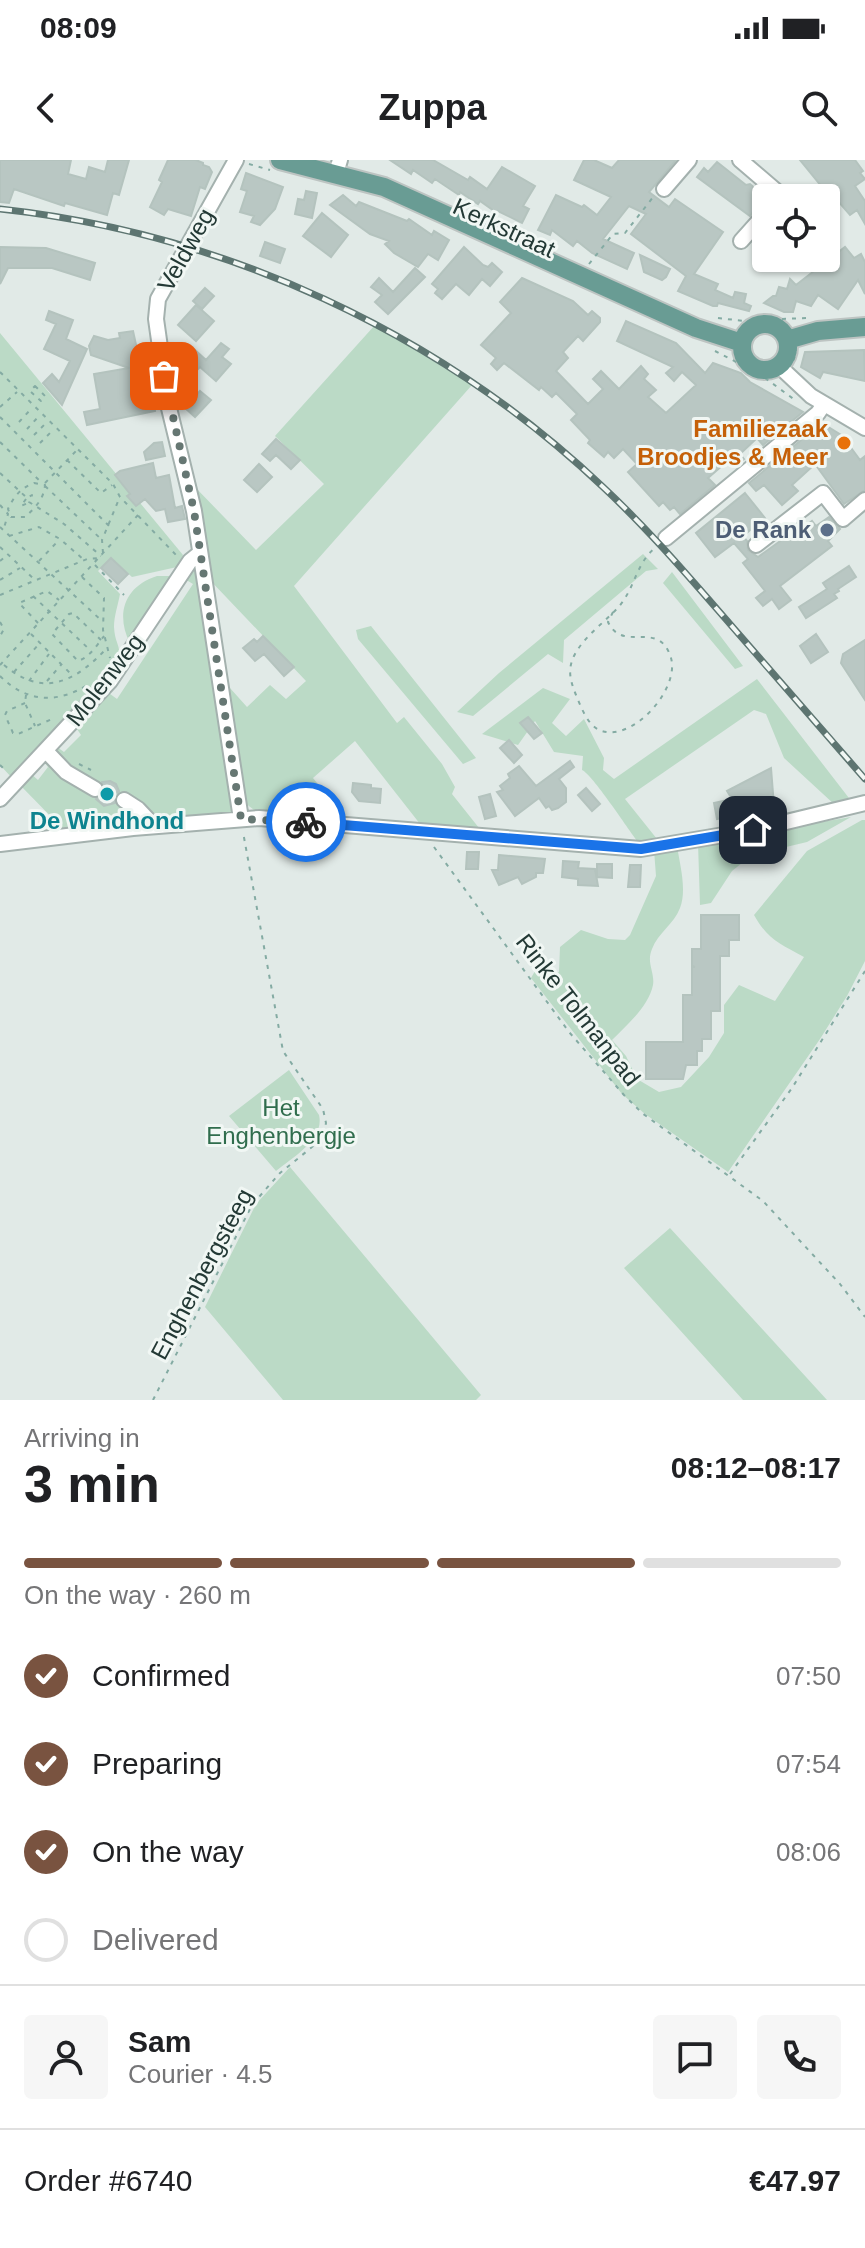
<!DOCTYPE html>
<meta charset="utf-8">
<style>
body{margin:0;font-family:Arial,sans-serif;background:#f6f6f6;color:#202124;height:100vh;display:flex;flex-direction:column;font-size:30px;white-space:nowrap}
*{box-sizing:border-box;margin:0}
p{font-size:26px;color:#757577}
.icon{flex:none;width:44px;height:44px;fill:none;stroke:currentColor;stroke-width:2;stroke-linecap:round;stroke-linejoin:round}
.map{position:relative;height:1240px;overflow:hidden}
.drawer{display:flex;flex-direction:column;background:#fff;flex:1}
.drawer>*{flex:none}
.fabs{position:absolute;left:752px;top:24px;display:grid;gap:16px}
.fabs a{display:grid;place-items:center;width:88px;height:88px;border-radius:8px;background:#fff;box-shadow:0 2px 6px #0004;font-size:40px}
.pin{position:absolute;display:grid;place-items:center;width:68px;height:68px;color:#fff;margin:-34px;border-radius:16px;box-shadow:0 4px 12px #0006}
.courier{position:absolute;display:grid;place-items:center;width:80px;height:80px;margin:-40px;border:6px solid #1a73e8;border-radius:50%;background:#fff;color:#222;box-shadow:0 2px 10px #0007}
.summary em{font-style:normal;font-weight:600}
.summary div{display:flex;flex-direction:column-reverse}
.summary{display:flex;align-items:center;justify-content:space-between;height:136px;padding:0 24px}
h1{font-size:52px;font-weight:600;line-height:60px}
.bar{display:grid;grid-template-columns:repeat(4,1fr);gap:12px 8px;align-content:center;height:96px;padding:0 24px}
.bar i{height:10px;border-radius:6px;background:#e0e0e0}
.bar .current{background:#795340}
.bar p{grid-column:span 4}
.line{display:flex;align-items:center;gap:20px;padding:0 24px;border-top:2px solid #e0e0e0}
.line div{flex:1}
.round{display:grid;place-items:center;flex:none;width:84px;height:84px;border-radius:8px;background:#f6f6f6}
ol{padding:0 24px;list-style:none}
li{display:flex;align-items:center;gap:24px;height:88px}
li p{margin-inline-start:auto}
li .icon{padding:8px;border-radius:50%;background:#795340;color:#fff;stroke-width:4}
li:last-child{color:#757577}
li i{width:44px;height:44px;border:4px solid #e0e0e0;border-radius:50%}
.status{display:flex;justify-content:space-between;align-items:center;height:56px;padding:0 40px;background:#fff;direction:ltr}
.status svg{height:22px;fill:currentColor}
header{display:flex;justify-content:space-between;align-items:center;height:104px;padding:0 24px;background:#fff;font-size:36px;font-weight:600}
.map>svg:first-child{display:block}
</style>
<div class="status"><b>08:09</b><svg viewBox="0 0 49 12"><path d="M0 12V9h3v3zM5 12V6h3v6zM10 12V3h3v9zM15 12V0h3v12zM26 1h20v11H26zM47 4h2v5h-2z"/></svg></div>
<header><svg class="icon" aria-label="back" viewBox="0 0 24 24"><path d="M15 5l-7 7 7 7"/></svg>Zuppa<svg class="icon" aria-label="search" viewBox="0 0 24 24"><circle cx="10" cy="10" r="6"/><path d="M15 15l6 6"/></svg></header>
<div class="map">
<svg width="865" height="1240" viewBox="0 0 865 1240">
<rect width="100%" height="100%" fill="#e1eae7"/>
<path fill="#bbdac6" d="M375,165l97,60 -178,201 103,137 7,-6 38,47 13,23 -3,7 31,39 -59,-4 -69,-88 -42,37 36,45 -87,-7 -17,-13 -24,-125 26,29 23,-22 16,14 20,-18 -99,-104 -15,-93 64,66 68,-66 -49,-48z
M0,173l183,222 -6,12 -45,10 -21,-19 -13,13 22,23c-2,11 -6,22 -6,33 1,20 10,19 2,40l-103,112 -13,-14z
M643,394l15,15 -12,2 -82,69 -1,23 -15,-9 -75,62 -16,-4 42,-39z
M195,409l6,8 32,235 -168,19 -46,-47 11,-11 8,7 10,-13 -5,-6 14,-14 7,5 17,-17 -6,-9 31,-35 11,8 76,-115 -10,-6 8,-8z
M672,412l71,94 -8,3 -72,-86z
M157,416h16l-43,67c-15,-29 -5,-57 27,-67z
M371,466l105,132 -13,6 -105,-125 -2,-9z
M757,519l95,123 -17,3 -51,-47 -18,-44 -12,-4 -129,89 32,40 -19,3c-10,-13 -46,-68 -56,-72l1,-14 -29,-4 -19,-31 -17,24 -36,-11 61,-46 27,11 -18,24 14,13 18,-17 20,39 -1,12 11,9z
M851,657l-44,25 -55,13 -20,16 -21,32 -11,2 -2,-62z
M862,660h3v141l-18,35 -27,43 -92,133 -83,-58 -23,-20 -91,-116 4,-7 19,3 5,-2 1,-25 21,-17 27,9 17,1 5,-5 26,-59 -2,-26 23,-4c3,19 10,44 3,62 -6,16 -22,25 -28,41 -6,14 3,23 1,36 -4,21 -27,41 -41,55l14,16 11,23 22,13 22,-5 28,-30 15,-24v-28l15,-20 36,16 29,-44c-24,-13 -36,-17 -50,-42l53,-64z
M289,910l30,45c6,24 -27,43 -43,56l-47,-55z
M290,1007l191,228 -5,5h-193l-78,-93 51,-103z
M670,1068l157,172h-84l-119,-132z"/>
<path fill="#b9c7c3" stroke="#b4c3be" stroke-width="2" d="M0,0h71l-3,14 18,5 3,-12 16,5 3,-12h21l-10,35 -6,-2 -6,22 -42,-12 -1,3 -50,-17 -5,14 -9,-1z
M168,0h28l7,3v2l6,2 3,5 -7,17 -5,-2 -9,29 -23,-7 -4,6 -14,-8 12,-25 -3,-2z
M390,0h43l35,20 2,-3 17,12 15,-22 33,19 -12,20 6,3 -7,14 -24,-12 -1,2 -17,-12 -2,3 -18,-12 -1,3 -24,-16 -3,4 -19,-13 -2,4z
M584,0h10l18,8 7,-8h57l-27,32 20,15 6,-8 48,33 -29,42 24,10 -3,6 18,8 2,-6 11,2 -2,9 7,3 -2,5 -31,-8 -1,3h-4l-35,-15 8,-15 -55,-42 15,-20 -17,-8 -26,33 31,14 -7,16 -35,-16 -15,-12 -4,5 -21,-16 -2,5 -12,-5 18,-35 26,12 2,-2 13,10 14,-18 -37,-17z
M800,0h55l8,11 -3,2 5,6 -10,7 10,15v23l-8,-14 -7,5 -12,-14 -3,2z
M717,2l29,23 4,-1 7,6 -2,2 7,7 -12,17 -53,-39 7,-9 4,4z
M246,13l37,14 -8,22 -15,16 -9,-3 3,-6 -14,-4 7,-21 -6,-2z
M306,31l11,2 -5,25 -17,-4 3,-15 6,1z
M343,35l13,11 3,-4 48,19 2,-2 23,16 2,-4 15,9 -11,20 -10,-6 -10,13 -24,-14 -9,-9 4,-3 -19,-7 -40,-29z
M322,53l26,22 -17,22 -28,-21z
M265,82l20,7 -5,14 -20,-7z
M0,87l46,1 49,15 -5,17 -38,-12h-44l-8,16z
M464,87l19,18 5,2 4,-4 10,9 -12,14 -8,-7 -13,16 -13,-11 -14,15 -7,-6 3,-4 -6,-5z
M845,87l9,11 7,-4 4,8v32l-7,-14 -20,29 -20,-14 -7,11 -15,-5 -3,11h-9l-20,-9 9,-7h3l3,-9 8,2 3,-10 6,6z
M640,95l30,14 -4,8 -4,3 -18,-8z
M415,108l10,9 -37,37 -13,-12 7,-7 -11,-8 8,-9 14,14z
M522,118l51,23 15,14 4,-4 8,7v4l-17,19 -5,-5 -15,16 5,6 -12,13 32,33 15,-15 -10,-10 8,-8 18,18 22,-23 7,8 -4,5 12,11 -8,7 18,16 30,-28 -14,-13 -8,9 -8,-8 7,-6 -56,-26 9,-20 50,22 29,30 8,-10 28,10 9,9 53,30 -40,33 -6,-7 -17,16 4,5 -7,6 -6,-7 -23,20 7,7 -35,29 -6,-7 -4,3 -7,-8 -4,4 -31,-34 9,-8 -14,-15 -9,9 -6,-6 -4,5 -16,-14 2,-3 -19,-20 6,-6 -21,-21 -4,4 -11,-10 -2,3 -35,-27 -7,7 -6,-6 5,-6 -15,-13 30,-32 -11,-11z
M205,128l9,8 -12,13 -9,-8z
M196,145l18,16 -18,20 -18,-16z
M49,151l24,9 -7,19 21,10 -25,56 -19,-22 9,-9 7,8 11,-21 -26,-12 12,-25 -10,-4z
M133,171l14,64 5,-1 3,17 -68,14 -3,-13 16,-3 -6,-35 35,-6 -38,-13 -2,-9 5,-10 14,4 12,-2 -1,-5z
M221,183l8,6 -7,8 9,7 -15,17 -16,-14 -8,8 -11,-9 14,-16 11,10z
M864,190l1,31 -42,-9 -3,6 -19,-11 4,-15z
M200,231l11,9 -16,17 -10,-9z
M822,263l29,18 -2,4 11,15 5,-4v34l-21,14 -29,-40 -23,21 6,6 -16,14 -18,-20 -8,6 -7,-8z
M276,279l24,21 -9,9 -15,-14 -6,6 -8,-7z
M162,282l3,14 -19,4 -2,-8 10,-9z
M153,303l3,15 13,-3 6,33 7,-2 3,13 -17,3 -3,-13 -9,2 -11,-12 -9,7 -9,-10 3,-2 -15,-19 5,-4z
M259,304l13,13 -15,15 -13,-12z
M745,333l20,25 -22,18 4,5 1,9 10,7 25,-18 5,1 24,-19 4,5 13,-9 11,12 -12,12 4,5 -52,40 11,14 -12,9 -7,-10 -9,7 -7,-8 9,-7 -22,-28 5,-4 -14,-16 -19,14 -19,-24z
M111,398l17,16 -10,10 -17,-16z
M849,406l7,11 -18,12 1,2 -5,3 3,4 -31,20 -7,-11 28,-18 -4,-6z
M816,474l12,18 -17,11 -11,-17z
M263,476l31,31 -10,9 -20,-22 -9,7 -12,-13 11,-9 3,3z
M865,480v60l-24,-37 2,-9z
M528,557l14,16 -8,6 -14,-16z
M509,580l13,15 -8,8 -14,-15z
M570,601l4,6 -15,12 7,9v14l-8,6 -6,2 -3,-4 -3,2 -7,-10 -24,18 -18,-24 6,-2 -3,-4 10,-8 -2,-4 11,-8 17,20z
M771,608l3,38 -39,4 1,5 -19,4 -3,-16 18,-4 -5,-8z
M110,621l6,3 3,7 -4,4v8l-11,3 -8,-7 8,-6 -2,-11z
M353,623l18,2v3l10,1 -1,14 -21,-2 -7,-9z
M586,628l14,16 -8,7 -14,-16z
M490,634l6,22 -11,3 -6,-22z
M467,692h12l-1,17h-12z
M499,695l46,4 -2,14h-7v4l-14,7 -4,-7 -19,8 -7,-15h6z
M563,701l16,1 -1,6 17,1 3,17 -20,-1v-6l-16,-2z
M597,704h15v14l-15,-1z
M630,705h11l-1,22h-12z
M701,755h38v25h-10v16h-9v55h-9v28h-9v12h-5v14h-11l-3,14h-37v-37h37v-47h9v-28h3l-3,-1v-17h9z"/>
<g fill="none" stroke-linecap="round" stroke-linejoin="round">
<defs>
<path id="minor" d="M236,0l-78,139 -2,20 12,85 26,107 47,308
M740,0l41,35 -2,3
M336,13l4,-13
M664,29l25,-29
M741,81l25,-28
M779,206l32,30 54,32
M666,378l152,-125 6,-9
M756,385l67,-52 20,26 22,-19
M46,591l20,21 29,17
M0,639l110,-118 80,-120 10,-8
M124,640l14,9 16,17
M0,684l133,-16 126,-10 382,31 112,-19 112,-27"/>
<path id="major" d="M280,0l104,27 312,141 46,15
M742 187a23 23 0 1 1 46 0a23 23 0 1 1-46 0Z
M787,180l31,-9 47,-4"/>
</defs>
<use href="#minor" stroke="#a4b1ae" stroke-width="18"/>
<use href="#major" stroke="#bdc4c2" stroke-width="22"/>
<path stroke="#84aba3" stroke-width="2" stroke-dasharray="4 6" stroke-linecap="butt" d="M249,4l21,6
M589,104l24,-30 12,-1 29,-37
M718,158l35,4
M738 188a29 29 0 1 1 58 0a29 29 0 1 1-58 0Z
M782,159l26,-1
M715,191l27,14
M0,212l113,112 7,13 58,60
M765,218l30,22
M35,226l10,10 -4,5 -11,-10z
M0,247l17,-15
M0,257l109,109
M19,262l13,-14
M27,269l13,-14
M34,275l13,-13
M0,282l41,40
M40,283l14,-14
M67,300l34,33 11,-8
M0,313l27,25 5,-3 -3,7 35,22 37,32
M34,323l11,2c-1,14 -10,23 -20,32h-14l-3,-8c6,-13 13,-21 26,-26z
M45,323l32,-33
M45,326l57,54
M26,339l-5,7 7,-3
M0,345l8,9 -4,14
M0,367l103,95
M9,376l30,-9 21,12 23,20
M0,387l34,32
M103,393l-1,-13 17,-41
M0,401l7,-6
M39,401l20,-21
M95,405l29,30
M82,417l22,21 -1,32 7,28
M0,420l20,-12
M0,435l87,-36 12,-1
M33,436l57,54
M613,452l-5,10c15,32 51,-4 63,36 9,31 -39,86 -72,72 -12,-6 -18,-23 -23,-35 -6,-15 -9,-26 -1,-41 11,-20 32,-33 46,-50 14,-18 16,-42 35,-57
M0,462l4,7 -4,7
M38,463l-19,-20 28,-12 12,9
M31,474l42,42
M101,480l-28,-27 -4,1 -17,20 26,27c12,-4 19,-16 26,-25
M0,505l138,-150
M4,505c40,34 72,16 103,-17
M14,512l25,-28
M0,516c27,27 58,28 89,8
M29,521l20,-27
M47,521l14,-16
M26,535l-1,8 10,23
M25,543l-18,8 -2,4 8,18 5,1 34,-15
M79,604l12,6
M0,605l7,7
M434,687l135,185 55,63 18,18 121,88 77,83 25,33
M730,1014l62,-86 73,-117
M153,1240l99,-195 28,-32 42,-34 4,-16 -3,-14 -40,-58 -40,-219"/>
<use href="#minor" stroke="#fff" stroke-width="14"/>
<use href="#major" stroke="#699c94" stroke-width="18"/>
<defs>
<path id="rail" d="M0,49c224,24 439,123 603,278 46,43 86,90 127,137 45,52 90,103 135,155"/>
</defs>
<use href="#rail" stroke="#5d7571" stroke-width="7"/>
<use href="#rail" stroke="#f1f7f4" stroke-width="4" stroke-dasharray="12" stroke-linecap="butt"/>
</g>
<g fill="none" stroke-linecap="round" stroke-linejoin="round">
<path stroke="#667773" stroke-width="8" stroke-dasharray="0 14.4" d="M164,216l30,135 47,308 65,3"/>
<path stroke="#1a73e8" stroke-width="10" d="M306,662l335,27 112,-19"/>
</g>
<circle fill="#e8710a" stroke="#f1f7f4" stroke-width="3" cx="844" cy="283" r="8"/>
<circle fill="#5c6f8a" stroke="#f1f7f4" stroke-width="3" cx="827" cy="370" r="8"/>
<circle fill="#0f9aa8" stroke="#f1f7f4" stroke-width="3" cx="107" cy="634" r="8"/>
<g text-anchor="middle" stroke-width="6" stroke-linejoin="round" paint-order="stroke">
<g font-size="24" fill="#233935" stroke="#f1f7f4">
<text transform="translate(504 68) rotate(25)" y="8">Kerkstraat</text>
<text transform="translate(186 90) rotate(-61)" y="8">Veldweg</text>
<text transform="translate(105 520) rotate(-52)" y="8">Molenweg</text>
<text transform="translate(578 850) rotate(52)" y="8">Rinke Tolmanpad</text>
<text transform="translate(202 1114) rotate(-62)" y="8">Enghenbergsteeg</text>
</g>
<g font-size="24" font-weight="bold" fill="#c56008" stroke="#f1f7f4" text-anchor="end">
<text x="828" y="277">Familiezaak<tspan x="828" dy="28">Broodjes &amp; Meer</tspan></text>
</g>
<g font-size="24" font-weight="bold" fill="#4e5e75" stroke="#f1f7f4" text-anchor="end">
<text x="811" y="378">De Rank</text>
</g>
<g font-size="24" font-weight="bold" fill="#0d838f" stroke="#f1f7f4">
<text x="107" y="669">De Windhond</text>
</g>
<g font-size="24" fill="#306d4d" stroke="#f1f7f4">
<text x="281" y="956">Het<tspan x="281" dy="28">Enghenbergje</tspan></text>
</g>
</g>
</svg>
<div class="fabs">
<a><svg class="icon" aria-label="locate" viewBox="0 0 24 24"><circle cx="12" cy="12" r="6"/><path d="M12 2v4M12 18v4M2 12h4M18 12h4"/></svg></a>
</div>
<div class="pin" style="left:164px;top:216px;background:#ea580c"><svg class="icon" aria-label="bag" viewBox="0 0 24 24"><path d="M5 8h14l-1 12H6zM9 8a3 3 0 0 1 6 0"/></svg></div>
<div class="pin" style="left:753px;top:670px;background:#1f2937"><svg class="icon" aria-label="home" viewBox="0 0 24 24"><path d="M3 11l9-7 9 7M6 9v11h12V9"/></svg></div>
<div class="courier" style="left:306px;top:662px"><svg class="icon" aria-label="bike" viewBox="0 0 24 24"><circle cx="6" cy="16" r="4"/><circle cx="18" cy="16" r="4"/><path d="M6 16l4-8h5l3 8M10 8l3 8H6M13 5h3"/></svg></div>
</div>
<section class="drawer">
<div class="summary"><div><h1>3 min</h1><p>Arriving in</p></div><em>08:12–08:17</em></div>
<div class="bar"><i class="current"></i><i class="current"></i><i class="current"></i><i></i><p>On the way · 260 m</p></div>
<ol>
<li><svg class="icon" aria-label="check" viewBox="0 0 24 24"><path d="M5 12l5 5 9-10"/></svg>Confirmed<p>07:50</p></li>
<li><svg class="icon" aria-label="check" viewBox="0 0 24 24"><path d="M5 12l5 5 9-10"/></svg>Preparing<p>07:54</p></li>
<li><svg class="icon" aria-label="check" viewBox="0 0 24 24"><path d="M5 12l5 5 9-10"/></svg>On the way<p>08:06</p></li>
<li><i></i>Delivered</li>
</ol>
<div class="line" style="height:144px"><a class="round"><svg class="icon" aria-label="person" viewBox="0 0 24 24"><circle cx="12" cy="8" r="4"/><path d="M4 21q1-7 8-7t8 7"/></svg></a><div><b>Sam</b><p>Courier · 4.5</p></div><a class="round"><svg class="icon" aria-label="chat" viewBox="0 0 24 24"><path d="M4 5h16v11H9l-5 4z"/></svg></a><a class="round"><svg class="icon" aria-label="phone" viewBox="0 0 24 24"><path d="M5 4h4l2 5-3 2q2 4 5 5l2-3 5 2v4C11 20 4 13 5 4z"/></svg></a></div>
<div class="line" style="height:104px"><div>Order #6740</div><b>€47.97</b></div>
</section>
